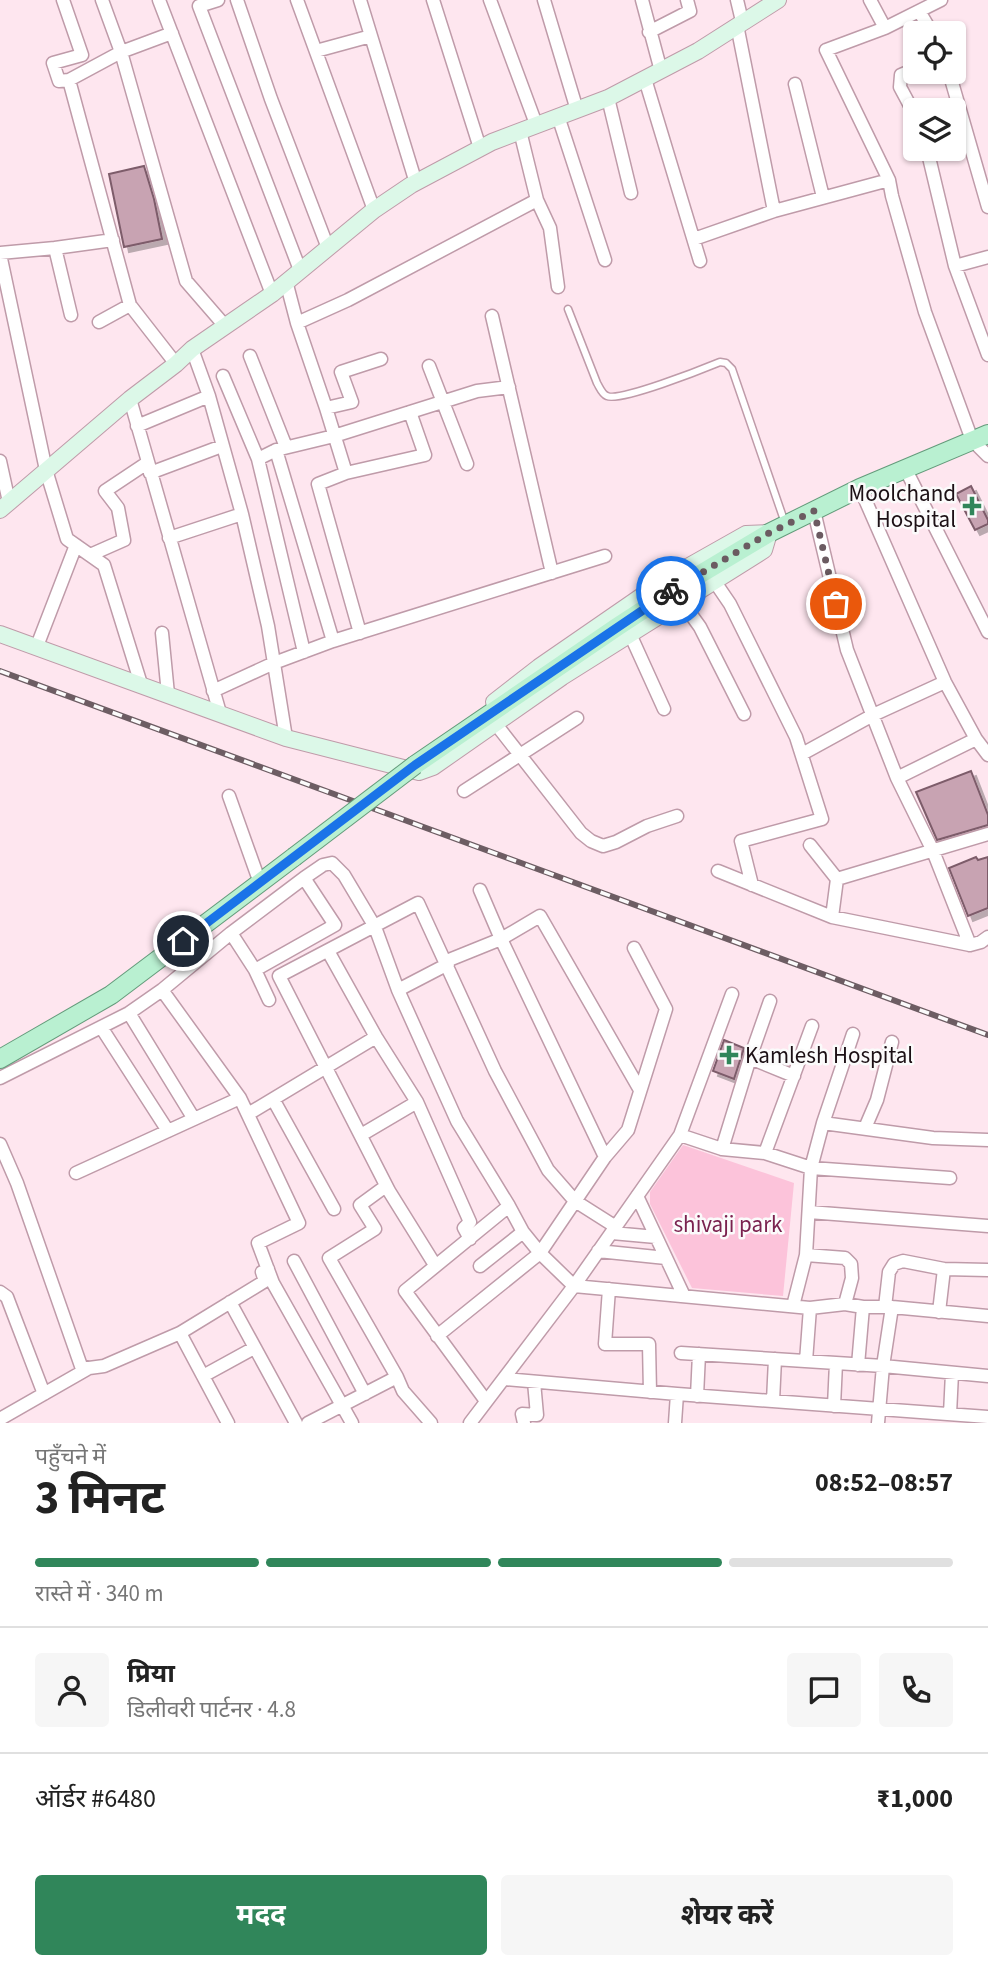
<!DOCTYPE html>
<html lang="hi">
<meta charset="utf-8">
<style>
body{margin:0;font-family:"Source Sans 3","Noto Sans Devanagari",sans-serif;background:#f6f6f6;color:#222;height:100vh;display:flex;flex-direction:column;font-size:26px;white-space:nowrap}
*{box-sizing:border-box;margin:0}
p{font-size:23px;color:#767676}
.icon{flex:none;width:38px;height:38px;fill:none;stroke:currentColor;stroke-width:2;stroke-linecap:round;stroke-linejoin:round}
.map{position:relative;height:1423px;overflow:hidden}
.side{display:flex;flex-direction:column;background:#fff;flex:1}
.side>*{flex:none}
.controls{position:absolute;left:903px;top:21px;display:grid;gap:14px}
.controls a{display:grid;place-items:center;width:63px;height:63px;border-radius:7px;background:#fff;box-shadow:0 2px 5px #0004;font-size:35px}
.pin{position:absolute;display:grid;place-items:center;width:60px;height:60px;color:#fff;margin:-30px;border:4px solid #fff;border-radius:50%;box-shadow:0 2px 7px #0007}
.courier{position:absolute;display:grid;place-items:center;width:70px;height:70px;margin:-35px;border:5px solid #1a73e8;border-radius:50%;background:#fff;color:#222;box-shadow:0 2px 9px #0007}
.summary em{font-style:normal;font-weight:700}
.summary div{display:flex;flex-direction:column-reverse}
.summary{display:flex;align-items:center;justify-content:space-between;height:119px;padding:0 35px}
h1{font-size:46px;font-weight:700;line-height:52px}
.bar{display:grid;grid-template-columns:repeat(4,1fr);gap:10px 7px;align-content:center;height:84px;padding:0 35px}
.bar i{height:9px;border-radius:5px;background:#e0e0e0}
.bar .current{background:#30865a}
.bar p{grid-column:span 4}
.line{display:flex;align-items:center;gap:18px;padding:0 35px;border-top:2px solid #e0e0e0}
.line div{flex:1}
.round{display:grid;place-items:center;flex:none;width:74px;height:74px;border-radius:7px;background:#f6f6f6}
.button{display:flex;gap:14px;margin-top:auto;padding:14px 35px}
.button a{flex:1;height:80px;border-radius:7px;background:#30865a;color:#fff;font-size:28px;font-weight:700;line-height:80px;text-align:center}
.button a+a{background:#f6f6f6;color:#222}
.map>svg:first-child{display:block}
</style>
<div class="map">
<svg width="988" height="1423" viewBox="0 0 988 1423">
<defs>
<filter id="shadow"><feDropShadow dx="5" dy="5" stdDeviation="0" flood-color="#0004"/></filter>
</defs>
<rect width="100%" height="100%" fill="#fee6ef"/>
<path fill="#fcc3da" d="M683,1145l111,38 -11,113 -91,-8 -42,-84v-12z"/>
<path fill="#c8a3b2" stroke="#7d5c6a" stroke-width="2" filter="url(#shadow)" d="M144,166l10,33 8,40 -38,8 -15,-73z
M971,486l17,34v4l-13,6 -19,-36z
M971,771l17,44v10l-51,15 -21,-48z
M976,857l2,3 10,-3v51l-20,8 -19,-48z
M724,1040l20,8 -10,31 -21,-8z"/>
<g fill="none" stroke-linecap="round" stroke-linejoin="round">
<defs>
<path id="lane" d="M568,309l29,74c3,5 5,11 10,13 13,6 96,-27 113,-34l6,1 6,6 53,154"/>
<path id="street" d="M63,0l19,55 -29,8 6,18 10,-1 61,225 46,59
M102,0l19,52 65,229 39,45
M159,0l113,294
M218,0l-19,6 101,264
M237,0l34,99 57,149
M297,0l77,210
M360,0l56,183
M433,0l47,148
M490,0l46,124
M544,0l33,110
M642,0l19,71
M737,0l5,21
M870,0l15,28 56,-28
M919,11l13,22
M737,25l37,186 115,-31 -63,-130 59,-22
M649,32l41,-21 -3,-11
M316,51l55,-15
M915,69l-14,6 -1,12 15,28
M949,72l39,135
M645,79l55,182
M69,80l52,-28 51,-19
M795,84l28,113
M608,98l23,95
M558,116l47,144
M927,149l28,117 33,89
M889,180l3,16 33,116 47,128 16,16
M537,200l13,28 8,59
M694,239l80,-28
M55,248l58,-8
M0,253l55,-5 16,67
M0,254l46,216 21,69 37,26 37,119
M955,266l33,-9
M286,281l11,42 29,85 20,65 79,-18 -15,-43
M492,316l60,257
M99,322l31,-17
M297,323l51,-23 189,-100 -17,-69
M192,349l17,47 33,118 26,112 18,112
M250,356l36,91
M429,366l38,98
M223,376l35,83 46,193
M130,399l90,314
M326,408l26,-6 -11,-30 40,-13
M137,426l72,-30
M276,450l57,191
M258,459l18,-9 58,-14 143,-45 32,-4
M0,461l9,41
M905,468l83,164
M150,473l72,-27
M346,473l-28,11 42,149
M860,488l85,194 31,57 12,16
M814,511l33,139 50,128 36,73 37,94
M169,538l73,-24
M90,555l34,-15 -6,-32 -13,-17 42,-28
M715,582l15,22 66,133 26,82 -81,22 11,44
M682,602l18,25 44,87
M162,633l6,61
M630,634l34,75
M37,646l39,-101
M213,691l61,-28 59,-22 272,-85
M495,723l86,110 10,8 12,5 13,-4 31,-16 30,-10
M802,754l71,-39 72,-33
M897,778l79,-39
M464,791l113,-73
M229,796l31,87
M810,845l27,34 -5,38
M718,871l114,46 138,28 11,-3 7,-5
M837,879l151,-45
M480,890l21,49 104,218
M231,933l24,37 14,30
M328,951l48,86 41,65 53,120 -6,6 6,11
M255,970l80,-45 -31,-47
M398,990l50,-26 1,-4 52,-21 39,-23 100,174
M129,1013l65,106
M101,1027l67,104
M853,1034l-30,89 -12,45 139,10
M750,1058l44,18
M0,1078l129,-65 33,-23 69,-57 73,-55 19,-13 9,-2 12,12 31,52 23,63 59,131 52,85 14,26 17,21 34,33 236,22 35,-4 18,3h29l96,9
M240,1098l59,125 -41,20 15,40 79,140
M273,1099l61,110
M248,1114l128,-77
M823,1123l110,15 55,2
M865,1128l12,-28 15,-58
M361,1135l56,-33
M680,1135l52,-141
M0,1144l17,39 64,183 8,2 15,-2 76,-33 85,-52 -3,-9 6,-3
M722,1149l28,-91 20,-57
M765,1153l47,-127
M76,1173l164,-75 -78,-108
M386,1186l-26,19 15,24 -46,29 68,119 6,14 28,32
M637,1196l47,100
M809,1212l179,14
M612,1233l44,4
M598,1251l68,7
M806,1255l39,3 6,6 1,14 -7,26
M294,1261l71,133
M435,1265l-46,-74 -110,-215 139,-73 77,168 53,99 27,31 41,26
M480,1266l43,-34
M609,1289l-4,55h44l1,48
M0,1292l7,5 3,8 34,89
M230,1302l66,121
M885,1307l4,-35 5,-8 9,-3 41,8 44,1
M939,1312l5,-43
M180,1333l48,90
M437,1336l103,-83 65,-96 23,-27 38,-121 -32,-61
M681,1353l202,13 105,10
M806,1361l4,-53
M858,1365l5,-58
M203,1376l51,-28
M504,1379l173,15 311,23
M697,1396l2,-42
M486,1401l-81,-110 104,-85
M773,1401l2,-42
M834,1406l2,-43
M950,1414l2,-41
M0,1419l89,-51
M308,1423l89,-46
M470,1423l104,-137 106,-151 42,14 43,4 46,15 -5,87 -13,51
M524,1423l-2,-9 15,1 -3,-33
M675,1423l2,-29
M878,1423l5,-57 9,-59"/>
<path id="secondary" d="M0,510l130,-111 46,-35 16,-15 80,-55 102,-84 37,-25 81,-43 116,-44 90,-47 80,-51
M0,634l286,104 133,34 14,-5 129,-90 202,-127 5,-17 -23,1 -78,44 -129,89 -45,35"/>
<path id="primary" d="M415,765l202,-138 55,-36 97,-58 91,-45 128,-54
M0,1059l111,-64 183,-138"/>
</defs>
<use href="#lane" stroke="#bf9ba9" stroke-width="9"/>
<use href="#street" stroke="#bf9ba9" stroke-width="15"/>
<use href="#secondary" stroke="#bf9ba9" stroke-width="18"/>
<use href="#primary" stroke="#649b7b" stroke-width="20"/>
<use href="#lane" stroke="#fff" stroke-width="6"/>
<use href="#street" stroke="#fff" stroke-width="12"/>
<use href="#secondary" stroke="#dcf8e8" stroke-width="16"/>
<use href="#primary" stroke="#b9f0d1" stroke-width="18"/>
<defs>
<path id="rail" d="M0,671l988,364"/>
</defs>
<use href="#rail" stroke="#6d5d63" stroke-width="6"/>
<use href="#rail" stroke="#fbfbfb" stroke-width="3.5" stroke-dasharray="10" stroke-linecap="butt"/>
<defs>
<path id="primary-bridge" d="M294,857l121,-92"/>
</defs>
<use href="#primary-bridge" stroke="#649b7b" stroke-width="20" stroke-linecap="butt"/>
<use href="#primary-bridge" stroke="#b9f0d1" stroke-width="18"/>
</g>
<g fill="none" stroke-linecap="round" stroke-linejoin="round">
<path stroke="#6b5b61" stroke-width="7" stroke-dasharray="0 12.6" d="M671,591l98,-58 45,-22 22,93"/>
<path stroke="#1a73e8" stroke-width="9" d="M183,941l232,-176 256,-174"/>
</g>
<g fill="#30865a" stroke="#fbfbfb" stroke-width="2.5">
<path d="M968.5 495.5h7v7h7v7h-7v7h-7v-7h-7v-7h7z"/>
<path d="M725.5 1044.5h7v7h7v7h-7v7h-7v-7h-7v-7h7z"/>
</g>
<g text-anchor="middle" stroke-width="5" stroke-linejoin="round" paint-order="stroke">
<g font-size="23" fill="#1c1015" stroke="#fbfbfb" text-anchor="end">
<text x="956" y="501">Moolchand<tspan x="956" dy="26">Hospital</tspan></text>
<text x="745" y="1063" text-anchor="start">Kamlesh Hospital</text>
</g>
<g font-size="23" fill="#7a224f" stroke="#fbfbfb">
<text x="728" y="1232">shivaji park</text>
</g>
</g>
</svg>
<div class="controls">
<a><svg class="icon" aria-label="locate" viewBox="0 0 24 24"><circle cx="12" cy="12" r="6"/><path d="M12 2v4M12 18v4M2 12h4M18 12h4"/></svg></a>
<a><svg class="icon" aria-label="layers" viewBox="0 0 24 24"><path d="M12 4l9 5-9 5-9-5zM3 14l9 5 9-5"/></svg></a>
</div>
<div class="pin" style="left:836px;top:604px;background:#ea580c"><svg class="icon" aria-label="bag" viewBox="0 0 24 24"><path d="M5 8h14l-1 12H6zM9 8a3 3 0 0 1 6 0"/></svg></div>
<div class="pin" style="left:183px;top:941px;background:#1f2937"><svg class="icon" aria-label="home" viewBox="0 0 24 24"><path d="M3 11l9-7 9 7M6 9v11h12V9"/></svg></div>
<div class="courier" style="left:671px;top:591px"><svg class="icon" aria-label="bike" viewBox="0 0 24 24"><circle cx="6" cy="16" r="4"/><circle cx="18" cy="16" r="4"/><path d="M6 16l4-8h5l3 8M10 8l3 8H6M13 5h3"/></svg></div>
</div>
<section class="side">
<div class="summary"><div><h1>3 मिनट</h1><p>पहुँचने में</p></div><em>08:52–08:57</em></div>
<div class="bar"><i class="current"></i><i class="current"></i><i class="current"></i><i></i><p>रास्ते में · 340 m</p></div>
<div class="line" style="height:126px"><a class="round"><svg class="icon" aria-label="person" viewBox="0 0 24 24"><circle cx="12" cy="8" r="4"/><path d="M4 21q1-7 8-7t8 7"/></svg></a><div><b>प्रिया</b><p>डिलीवरी पार्टनर · 4.8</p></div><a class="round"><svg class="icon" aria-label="chat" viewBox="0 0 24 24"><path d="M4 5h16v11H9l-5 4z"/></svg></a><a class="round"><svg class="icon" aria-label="phone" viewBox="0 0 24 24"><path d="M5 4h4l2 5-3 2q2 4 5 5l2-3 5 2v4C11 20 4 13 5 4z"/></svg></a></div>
<div class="line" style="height:91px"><div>ऑर्डर #6480</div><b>₹1,000</b></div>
<div class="button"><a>मदद</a><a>शेयर करें</a></div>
</section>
